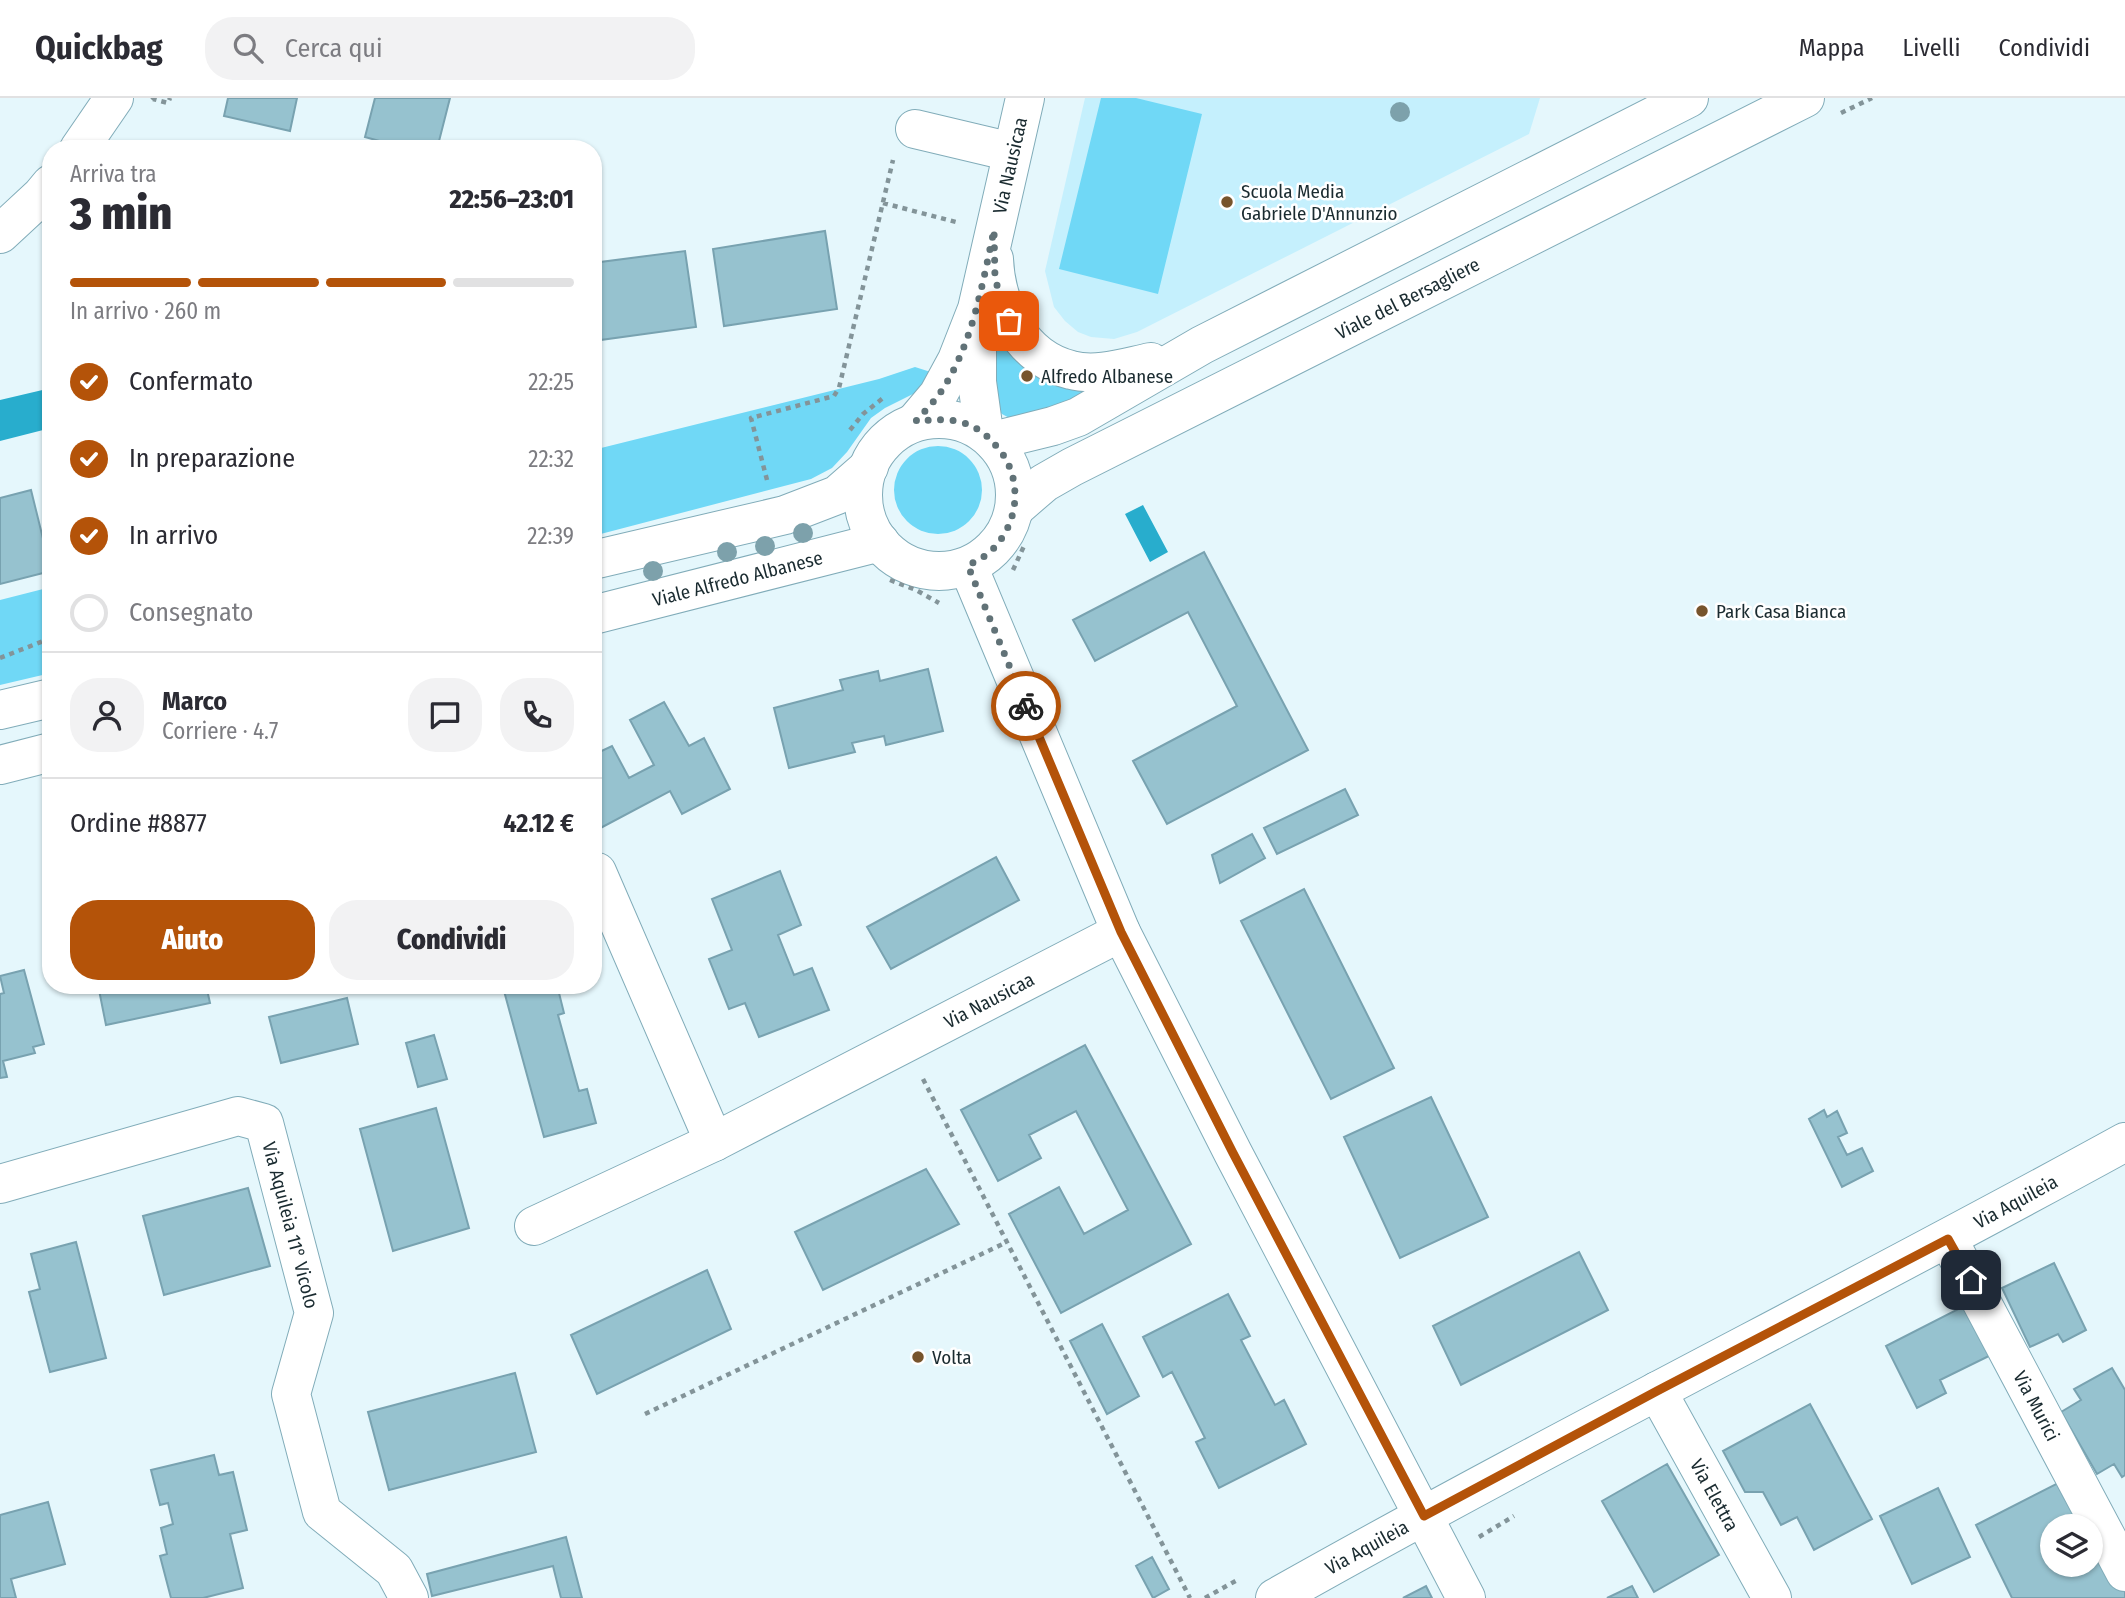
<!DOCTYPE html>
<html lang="it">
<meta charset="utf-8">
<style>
body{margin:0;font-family:"Fira Sans Condensed",sans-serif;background:#f2f2f3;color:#2b2b33;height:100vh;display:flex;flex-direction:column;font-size:26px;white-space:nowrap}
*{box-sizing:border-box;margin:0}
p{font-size:23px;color:#7c7c81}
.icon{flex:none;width:38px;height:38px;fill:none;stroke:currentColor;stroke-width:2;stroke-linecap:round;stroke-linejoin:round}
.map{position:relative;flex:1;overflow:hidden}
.drawer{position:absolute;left:42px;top:42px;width:560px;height:854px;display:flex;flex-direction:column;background:#fff;border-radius:28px;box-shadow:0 2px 5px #0004}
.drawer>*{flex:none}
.controls{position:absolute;left:2040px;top:1416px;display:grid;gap:14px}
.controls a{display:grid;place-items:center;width:63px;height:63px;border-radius:50%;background:#fff;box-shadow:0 2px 5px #0004;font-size:35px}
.pin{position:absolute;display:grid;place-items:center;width:60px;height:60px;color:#fff;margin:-30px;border-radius:14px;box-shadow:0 4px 10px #0006}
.courier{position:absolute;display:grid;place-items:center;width:70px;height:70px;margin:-35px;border:5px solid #b45309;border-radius:50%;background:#fff;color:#222;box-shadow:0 2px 9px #0007}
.head em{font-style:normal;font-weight:800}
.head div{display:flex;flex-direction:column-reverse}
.head{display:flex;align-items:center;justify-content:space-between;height:119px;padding:0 28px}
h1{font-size:46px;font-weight:800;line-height:52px}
.bar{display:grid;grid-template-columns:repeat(4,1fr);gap:10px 7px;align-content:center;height:84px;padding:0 28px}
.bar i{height:9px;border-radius:5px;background:#e1e1e2}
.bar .selected{background:#b45309}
.bar p{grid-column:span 4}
.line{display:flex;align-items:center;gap:18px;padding:0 28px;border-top:2px solid #e1e1e2}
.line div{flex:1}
.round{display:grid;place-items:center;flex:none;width:74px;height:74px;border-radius:28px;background:#f2f2f3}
ol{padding:0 28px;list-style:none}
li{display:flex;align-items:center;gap:21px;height:77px}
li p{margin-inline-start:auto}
li .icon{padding:7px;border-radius:50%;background:#b45309;color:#fff;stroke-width:4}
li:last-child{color:#7c7c81}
li i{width:38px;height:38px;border:4px solid #e1e1e2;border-radius:50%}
.cta{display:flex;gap:14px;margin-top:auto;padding:14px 28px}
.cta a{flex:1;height:80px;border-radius:28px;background:#b45309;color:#fff;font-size:28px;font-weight:800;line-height:80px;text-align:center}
.cta a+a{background:#f2f2f3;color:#2b2b33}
header{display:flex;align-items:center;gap:42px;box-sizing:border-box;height:98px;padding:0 35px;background:#fff;border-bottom:2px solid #e1e1e2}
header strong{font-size:33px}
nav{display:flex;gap:38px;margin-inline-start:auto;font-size:24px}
.search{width:490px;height:63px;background:#f2f2f3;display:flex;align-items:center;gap:18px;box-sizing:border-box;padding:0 24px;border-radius:28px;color:#7c7c81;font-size:26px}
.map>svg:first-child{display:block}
</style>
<header>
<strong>Quickbag</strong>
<div class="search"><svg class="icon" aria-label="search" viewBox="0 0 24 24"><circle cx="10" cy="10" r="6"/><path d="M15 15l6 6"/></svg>Cerca qui</div>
<nav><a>Mappa</a><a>Livelli</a><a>Condividi</a></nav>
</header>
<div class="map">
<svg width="2125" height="1500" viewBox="0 0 2125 1500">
<rect width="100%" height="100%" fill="#e5f7fc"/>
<path fill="#c5f0fd" d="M1085,0h455l-11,36 -392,198 -23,7 -23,-2 -13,-5 -13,-11 -11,-14 -9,-36z"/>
<path fill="#70d8f6" d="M1101,0h35l66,16 -44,180 -99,-25z
M999,233l98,59 -40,21 -44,9 -11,-6 -8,-9v-57z
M915,269l22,7 -14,15 -38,19 -14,10 -24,34 -15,16 -21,11 -218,57v-86l286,-71z
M894 392a44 44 0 1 1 88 0a44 44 0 1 1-88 0Z
M51,489v86l-51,12v-85z"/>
<path fill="#28adcd" d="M51,290v40l-51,13v-41z
M1143,407l25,47 -18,10 -25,-48z"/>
<path fill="#96c2cf" stroke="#78a2b0" stroke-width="2" fill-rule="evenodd" d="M228,0h69l-7,33 -66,-15z
M375,0h75l-13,51h-29l-43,-12z
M825,133l12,78 -113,17 -11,-77z
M685,153l11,76 -103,14v-78z
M31,392l20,81 -51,13v-86z
M1204,454l104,198 -141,74 -34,-63 104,-55 -49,-94 -93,49 -22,-41z
M928,571l15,62 -57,14 -2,-9 -32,7 3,9 -66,16 -15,-60 69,-18 -3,-10 38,-9 2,10z
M664,604l25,44 15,-8 26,51 -48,25 -12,-23 -77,41v-77l19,-9 17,32 25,-13 -24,-45z
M1345,691l13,26 -81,39 -13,-26z
M1252,736l13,24 -45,25 -8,-28z
M996,759l23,43 -128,69 -24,-42z
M780,773l21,54 -23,10 16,40 18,-7 17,42 -70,27 -14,-34 -16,6 -20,-50 23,-9 -20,-51z
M1304,791l90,179 -63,31 -90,-178z
M24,872l20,74 -11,3 2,6 -32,8 4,16 -7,1v-84l4,-1 -4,-17z
M98,887h108l4,18 -104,22z
M527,887h30l7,28 -6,2 21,76 8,-2 9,34 -52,14 -40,-146z
M347,900l11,46 -77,19 -12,-46z
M434,937l13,44 -29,8 -12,-44z
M1085,947l106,199 -130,69 -52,-99 50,-27 25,47 44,-24 -52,-99 -47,24 12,23 -43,23 -37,-71z
M1431,999l57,120 -88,41 -56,-121z
M436,1010l33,120 -76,23 -33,-122z
M1824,1012l3,7 10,-6 10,22 -9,4 9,18 15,-7 11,23 -31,16 -33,-68z
M926,1071l33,55 -136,66 -28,-58z
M248,1090l22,78 -106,29 -21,-79z
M76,1144l30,116 -56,14 -21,-80 11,-3 -9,-35z
M1579,1154l29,58 -147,75 -28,-59z
M2054,1165l32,67 -23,12 -5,-8 -28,13 -28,-59z
M707,1172l24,59 -134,65 -26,-59z
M1228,1196l22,42 -9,4 34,65 9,-5 22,44 -87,44 -23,-46 9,-4 -33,-66 -9,5 -20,-40z
M1968,1206l25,50 -53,26 6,13 -29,15 -31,-62z
M1102,1226l37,72 -32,18 -37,-73z
M2112,1270l13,22v85l-3,2 -8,-13 -17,10 -36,-62 20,-12 -7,-11z
M515,1275l21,79 -147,38 -21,-78z
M1810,1306l62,115 -58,31 -17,-33 -16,8 -18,-33h-18l-22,-41z
M214,1357l5,20 14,-3 14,58 -17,4 13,54 -40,10h-32l-11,-42 7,-2 -6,-26 12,-4 -5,-21 -8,2 -9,-35z
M1667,1366l52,91 -65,37 -52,-91z
M2068,1380l57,111v9h-113l-36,-73zM2053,1428h38v38h-38z
M1938,1390l32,69 -58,27 -32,-68z
M48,1404l17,62 -54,15 5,19h-16v-83z
M566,1439l16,61h-21l-8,-32 -121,30 -5,-22z
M1152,1459l17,32 -16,9 -17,-32z
M1426,1488l6,12h-29z
M1632,1488l6,12h-31z"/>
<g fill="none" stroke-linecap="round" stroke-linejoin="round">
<defs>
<g id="minor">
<path d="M915,31l97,23"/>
<path d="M79,51l35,-51"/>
<path d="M0,136l41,-38 10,-12"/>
<path d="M994,161c2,47 27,99 77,111 26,7 55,-3 80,-8"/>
<path d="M977,229v55l7,50"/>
<circle cx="939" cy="397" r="76"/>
<path id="s1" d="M916,323l22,-26 19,-35 20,-51 48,-211"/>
<path d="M993,343l60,-15 25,-9 124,-72 487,-247"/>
<path id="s2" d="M1015,410l29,-25 28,-16 733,-369"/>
<path d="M593,462l192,-45 52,-20 32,-28"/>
<path d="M968,468l153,366 112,221 233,445"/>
<path id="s3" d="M593,517l287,-73"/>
<path d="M0,612l51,-12"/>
<path d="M0,667l51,-13"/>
<path d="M597,774l117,270"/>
<path id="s4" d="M0,1086l238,-68 26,7 50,190 -23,81 31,118 72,58 15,28"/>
<path id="s5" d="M534,1128l180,-84 407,-210"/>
<path id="s6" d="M1948,1141l177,333"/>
<path id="s7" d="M1657,1293l115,207"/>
<path id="s8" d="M1275,1500c280,-158 568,-301 850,-456"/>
</g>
</defs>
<use href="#minor" stroke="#81acb9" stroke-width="40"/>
<path stroke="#839499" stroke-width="4.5" stroke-dasharray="5 5" stroke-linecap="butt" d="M152,2l1,-1 15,4 2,-5
M1841,15l31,-15
M883,105l73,19
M850,332l13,-16 20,-16
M767,382l-16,-62 83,-22 5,-8 54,-228
M1013,472l11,-24
M890,482l26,10 23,13
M0,560l51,-20
M923,981l267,519
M645,1316l362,-172
M1479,1439l35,-21
M1205,1500l34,-19"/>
<use href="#minor" stroke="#fff" stroke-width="38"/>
</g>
<g fill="#7da1ab">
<circle cx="1400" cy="14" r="10"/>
<circle cx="803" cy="435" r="10"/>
<circle cx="765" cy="448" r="10"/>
<circle cx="727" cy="454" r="10"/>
<circle cx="653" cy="473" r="10"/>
</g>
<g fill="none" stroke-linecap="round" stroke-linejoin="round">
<path stroke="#617277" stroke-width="7" stroke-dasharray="0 12.6" d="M1009,223l-14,-42 -1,-49c-12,56 -22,118 -56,166 -7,9 -15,17 -22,25 17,-1 32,-3 48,2 18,6 27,16 38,30 21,31 16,72 -11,98 -6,6 -16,10 -23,15l58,140"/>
<path stroke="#b45309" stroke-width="9" d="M1026,608l95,226 112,221 191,363 233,-125 291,-152 23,41"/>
</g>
<g fill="#77542c" stroke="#fff" stroke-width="2.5">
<circle cx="1227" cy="104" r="7"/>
<circle cx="1027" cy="278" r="7"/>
<circle cx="1702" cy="513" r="7"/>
<circle cx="918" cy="1259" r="7"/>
</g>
<g text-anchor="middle" stroke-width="5" stroke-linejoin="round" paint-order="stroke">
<g font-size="19" fill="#1a2b30" stroke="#fff">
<text dy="7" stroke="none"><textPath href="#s1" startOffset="276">Via Nausicaa</textPath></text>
<text dy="7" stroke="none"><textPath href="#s2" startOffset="446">Viale del Bersagliere</textPath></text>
<text dy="7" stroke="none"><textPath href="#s3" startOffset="149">Viale Alfredo Albanese</textPath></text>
<text dy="7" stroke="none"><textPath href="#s5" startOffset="508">Via Nausicaa</textPath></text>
<text dy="7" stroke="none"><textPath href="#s8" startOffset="840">Via Aquileia</textPath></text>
<text dy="7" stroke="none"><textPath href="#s4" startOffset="380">Via Aquileia 11° Vicolo</textPath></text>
<text dy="7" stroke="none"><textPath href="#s6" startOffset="189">Via Murici</textPath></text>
<text dy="7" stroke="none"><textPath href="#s7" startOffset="119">Via Elettra</textPath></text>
<text dy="7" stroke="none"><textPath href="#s8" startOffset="105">Via Aquileia</textPath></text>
</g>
<g font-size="19" fill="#1a2b30" stroke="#fff" text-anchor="start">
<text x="1241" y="100">Scuola Media<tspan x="1241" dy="22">Gabriele D'Annunzio</tspan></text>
<text x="1041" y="285">Alfredo Albanese</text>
<text x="1716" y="520">Park Casa Bianca</text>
<text x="932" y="1266">Volta</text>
</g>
</g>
</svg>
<div class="controls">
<a><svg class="icon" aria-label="layers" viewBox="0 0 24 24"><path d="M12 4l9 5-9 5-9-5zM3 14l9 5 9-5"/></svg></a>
</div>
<div class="pin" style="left:1009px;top:223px;background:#ea580c"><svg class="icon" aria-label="bag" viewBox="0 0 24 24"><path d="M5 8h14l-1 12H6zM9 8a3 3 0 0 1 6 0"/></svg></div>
<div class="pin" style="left:1971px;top:1182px;background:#1f2937"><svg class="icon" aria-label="home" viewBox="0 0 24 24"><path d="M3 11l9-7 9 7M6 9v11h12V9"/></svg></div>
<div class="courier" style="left:1026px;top:608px"><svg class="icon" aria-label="bike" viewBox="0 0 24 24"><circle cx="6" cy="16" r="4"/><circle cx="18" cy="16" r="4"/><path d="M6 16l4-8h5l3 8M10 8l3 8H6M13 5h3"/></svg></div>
<section class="drawer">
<div class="head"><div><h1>3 min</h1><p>Arriva tra</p></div><em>22:56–23:01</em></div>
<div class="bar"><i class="selected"></i><i class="selected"></i><i class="selected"></i><i></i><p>In arrivo · 260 m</p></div>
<ol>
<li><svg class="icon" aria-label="check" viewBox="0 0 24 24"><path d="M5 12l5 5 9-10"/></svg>Confermato<p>22:25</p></li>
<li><svg class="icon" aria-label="check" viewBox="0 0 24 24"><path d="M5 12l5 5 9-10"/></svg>In preparazione<p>22:32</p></li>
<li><svg class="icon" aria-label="check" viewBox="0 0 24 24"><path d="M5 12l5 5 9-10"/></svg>In arrivo<p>22:39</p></li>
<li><i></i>Consegnato</li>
</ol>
<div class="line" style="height:126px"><a class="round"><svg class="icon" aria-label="person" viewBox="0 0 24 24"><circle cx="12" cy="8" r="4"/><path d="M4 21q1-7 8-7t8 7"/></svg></a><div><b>Marco</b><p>Corriere · 4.7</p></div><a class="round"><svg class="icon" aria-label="chat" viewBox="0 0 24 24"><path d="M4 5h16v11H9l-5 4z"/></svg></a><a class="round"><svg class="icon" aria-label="phone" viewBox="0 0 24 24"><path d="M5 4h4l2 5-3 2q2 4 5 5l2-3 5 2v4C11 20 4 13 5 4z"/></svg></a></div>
<div class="line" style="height:91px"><div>Ordine #8877</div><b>42.12 €</b></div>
<div class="cta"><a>Aiuto</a><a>Condividi</a></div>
</section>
</div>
